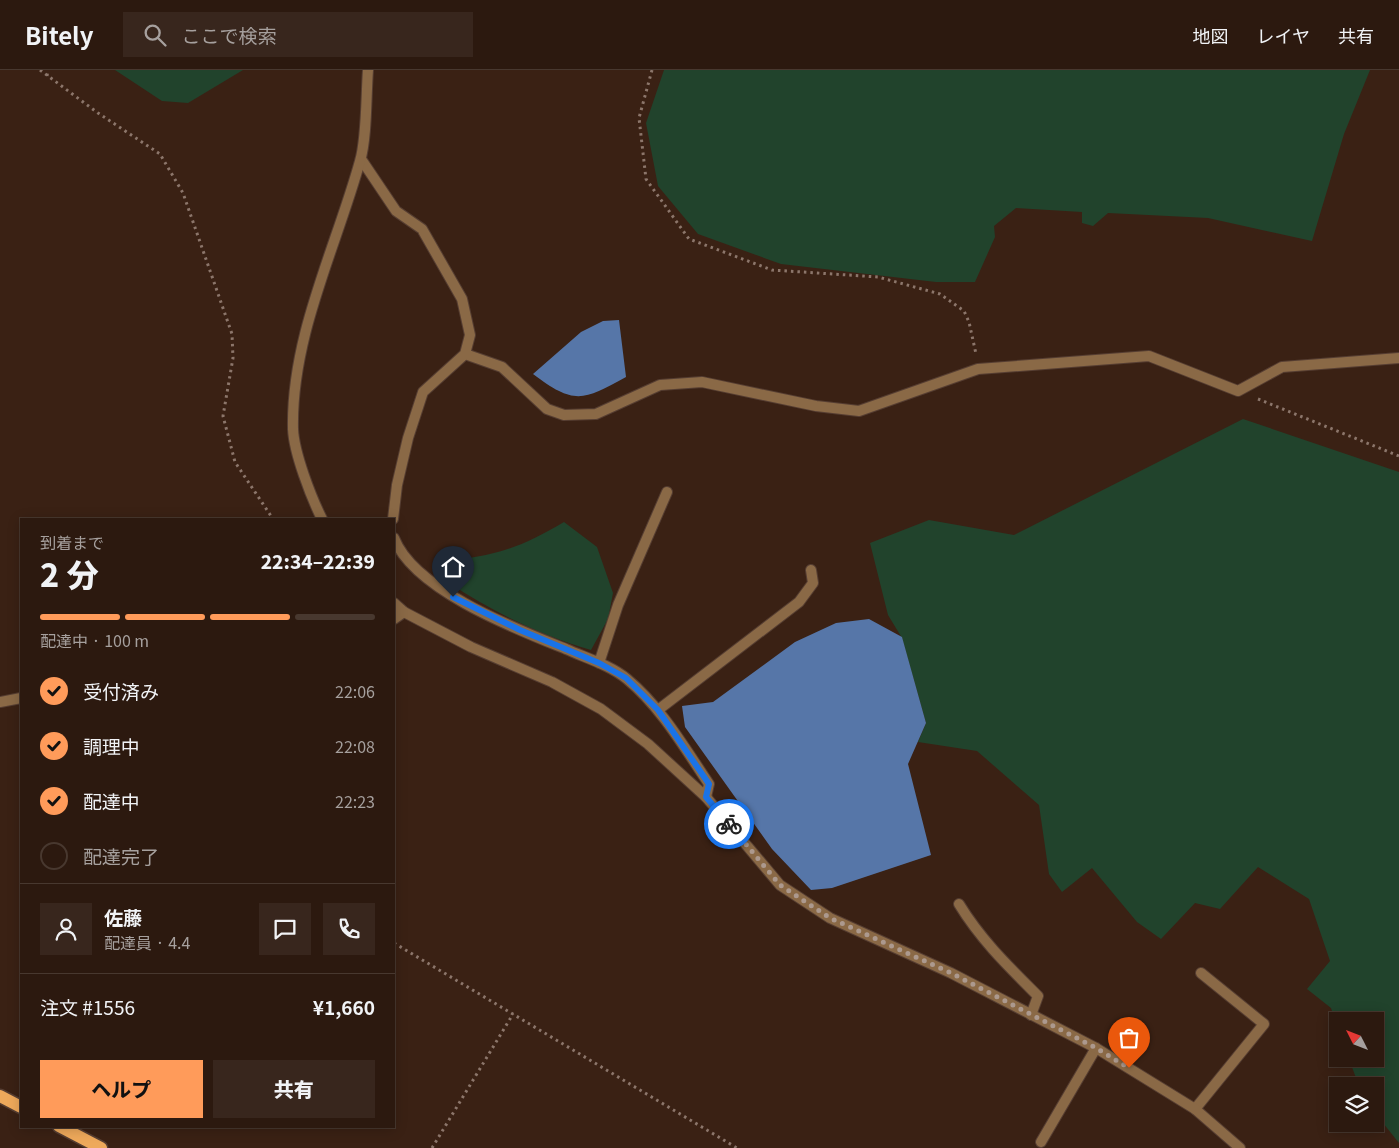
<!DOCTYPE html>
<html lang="ja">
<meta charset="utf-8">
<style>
body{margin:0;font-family:Georgia,"Noto Sans JP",serif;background:#38261d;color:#f1f3f6;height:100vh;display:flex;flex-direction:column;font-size:19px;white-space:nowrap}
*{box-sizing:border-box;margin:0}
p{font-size:16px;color:#a6a09e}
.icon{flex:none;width:28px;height:28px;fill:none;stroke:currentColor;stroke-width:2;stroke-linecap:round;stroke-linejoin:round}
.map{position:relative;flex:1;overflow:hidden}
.sheet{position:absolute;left:20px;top:448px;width:375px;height:610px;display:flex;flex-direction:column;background:#2c190f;border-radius:0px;box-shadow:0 2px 12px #0003,0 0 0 1px #48382f}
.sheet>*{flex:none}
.needle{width:32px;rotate:312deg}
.tools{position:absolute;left:1329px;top:942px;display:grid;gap:10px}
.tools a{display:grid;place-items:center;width:55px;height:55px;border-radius:0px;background:#2c190f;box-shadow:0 2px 12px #0003,0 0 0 1px #48382f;font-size:25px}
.pin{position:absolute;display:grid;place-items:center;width:42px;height:42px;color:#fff;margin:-51px -21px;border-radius:50% 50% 50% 0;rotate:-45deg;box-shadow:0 0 5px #0007}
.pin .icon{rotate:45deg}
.courier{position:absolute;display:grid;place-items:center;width:50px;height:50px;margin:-25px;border:4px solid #1a73e8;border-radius:50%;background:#fff;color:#222;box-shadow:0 1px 6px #0007}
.overview em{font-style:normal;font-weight:800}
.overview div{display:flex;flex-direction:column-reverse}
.overview{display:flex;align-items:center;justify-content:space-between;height:85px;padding:0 20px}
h1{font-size:32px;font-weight:800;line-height:38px}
.bar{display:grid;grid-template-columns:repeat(4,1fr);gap:8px 5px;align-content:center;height:60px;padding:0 20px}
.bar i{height:6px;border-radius:4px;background:#48382f}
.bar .selected{background:#ff9b5a}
.bar p{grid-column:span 4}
.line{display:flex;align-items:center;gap:12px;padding:0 20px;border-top:1px solid #48382f}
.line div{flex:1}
.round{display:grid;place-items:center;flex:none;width:52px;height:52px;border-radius:0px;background:#38261d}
ol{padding:0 20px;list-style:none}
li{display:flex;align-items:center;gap:15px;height:55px}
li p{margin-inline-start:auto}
li .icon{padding:5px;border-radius:50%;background:#ff9b5a;color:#111;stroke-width:4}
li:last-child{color:#a6a09e}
li i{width:28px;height:28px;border:2px solid #48382f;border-radius:50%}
.primary-button{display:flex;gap:10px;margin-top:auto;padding:10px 20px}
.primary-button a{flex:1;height:58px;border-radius:0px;background:#ff9b5a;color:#111;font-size:20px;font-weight:800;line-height:58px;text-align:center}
.primary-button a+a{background:#38261d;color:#f1f3f6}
header{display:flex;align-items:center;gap:30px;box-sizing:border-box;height:70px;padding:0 25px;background:#2c190f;border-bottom:1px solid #48382f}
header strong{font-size:24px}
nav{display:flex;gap:28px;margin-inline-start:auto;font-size:18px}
.search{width:350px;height:45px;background:#38261d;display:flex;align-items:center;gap:12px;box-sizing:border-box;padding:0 18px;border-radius:0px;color:#a6a09e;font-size:19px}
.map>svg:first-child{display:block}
</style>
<header>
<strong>Bitely</strong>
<div class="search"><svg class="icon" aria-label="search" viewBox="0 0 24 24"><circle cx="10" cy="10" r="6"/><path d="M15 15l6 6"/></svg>ここで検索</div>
<nav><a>地図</a><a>レイヤ</a><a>共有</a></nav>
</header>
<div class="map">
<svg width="1399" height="1078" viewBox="0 0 1399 1078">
<rect width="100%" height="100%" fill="#3a2114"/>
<path fill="#21432c" d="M115,0h128l-55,33 -26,-2z
M664,0h706l-26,64 -32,107 -104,-23 -100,-5 -15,13 -11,-3v-11l-66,-4 -22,18 1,11 -20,45h-39l-155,-18 -83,-30 -40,-48 -12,-63z
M1243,349l156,53v671l-24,-30v-27h-16l-10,-27h26v-38h-37l-1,5 -6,-18 -24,-19 23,-28 -21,-62 -51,-32 -38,42 -25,-6 -34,36 -24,-17 -45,-54 -30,24 -13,-18 -10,-69 -62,-54 -59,-9 8,-19 -24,-85 -14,-23 -18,-72 59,-23 85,15z
M564,452l33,25 16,46 -5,26 -17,31c-51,-15 -98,-38 -142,-67l20,-25c39,-6 61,-16 95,-36z"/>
<path fill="#5676a8" d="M619,250l7,57c-43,24 -52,28 -93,-3l48,-42 22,-11z
M869,549l33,18 24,86 -18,41 23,91 -99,33 -21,2 -39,-41 -87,-122 -3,-21 31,-4 82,-60 41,-19z"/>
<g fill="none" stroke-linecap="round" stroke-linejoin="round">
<defs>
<path id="service" d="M361,89l35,52 26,18 40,70 8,36 -5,19 -42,38 -15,46 -11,47 -4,34
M465,284l37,13 45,42 17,6 32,-1 64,-29 42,-3 114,24 43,5 119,-42 171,-13 89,35 44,-24 117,-9
M394,468c20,52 122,91 172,111 20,9 44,16 61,30 34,28 57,68 82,105l-3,13
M599,593l19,-58 49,-113
M658,640l141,-108 14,-19 -2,-13
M959,834c22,36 49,62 79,92l-7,19
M1195,1039l69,-85 -63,-51"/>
<path id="minor" d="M322,449c-11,-22 -28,-66 -29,-90 -2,-93 43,-181 67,-268 7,-23 6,-66 8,-91
M394,533l10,9 -10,7
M0,632l21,-4
M1041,1072l55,-94"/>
<path id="tertiary" d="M404,542l67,35 81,35 49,27 47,35 58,53 74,88 50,33 121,55 145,75 99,61 45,39"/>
<path id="primary" d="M0,1026l21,11
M59,1056l42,22"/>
</defs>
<use href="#service" stroke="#563e32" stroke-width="12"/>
<use href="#minor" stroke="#563e32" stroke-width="12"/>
<use href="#tertiary" stroke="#563e32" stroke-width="12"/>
<use href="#primary" stroke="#563e32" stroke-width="15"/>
<path stroke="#8c766b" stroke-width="3" stroke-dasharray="2.5 4" stroke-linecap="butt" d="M40,0l58,43 62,41 23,39 49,141 1,24 -10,58 12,46 38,57
M652,0l-13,48 7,61 43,60 83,31 106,7 62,17 24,17 5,11 7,32
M47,6l1,-6
M1258,329l141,57
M394,873l343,205
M432,1078l81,-134"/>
<use href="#service" stroke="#8a6946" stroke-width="10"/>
<use href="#minor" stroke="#8a6946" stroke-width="10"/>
<use href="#tertiary" stroke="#8a6946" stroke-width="10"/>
<use href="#primary" stroke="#eea95b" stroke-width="12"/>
</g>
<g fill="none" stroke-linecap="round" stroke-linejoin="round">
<path stroke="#ac998e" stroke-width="5" stroke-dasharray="0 9" d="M729,754l51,61 50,33 121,55 145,75 33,20"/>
<path stroke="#1a73e8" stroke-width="6" d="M453,527l67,33 79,33 27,15 32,32 51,74 -3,13 23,27"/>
</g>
</svg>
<div class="tools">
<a><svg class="needle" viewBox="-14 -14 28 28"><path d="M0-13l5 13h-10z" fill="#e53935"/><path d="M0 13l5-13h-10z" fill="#a6a09e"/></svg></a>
<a><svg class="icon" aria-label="layers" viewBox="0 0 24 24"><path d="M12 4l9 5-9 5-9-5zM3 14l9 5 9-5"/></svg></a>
</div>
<div class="pin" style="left:1129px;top:998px;background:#ea580c"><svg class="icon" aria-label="bag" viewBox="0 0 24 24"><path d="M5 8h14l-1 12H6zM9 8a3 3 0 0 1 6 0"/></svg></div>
<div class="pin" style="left:453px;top:527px;background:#1f2937"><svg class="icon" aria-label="home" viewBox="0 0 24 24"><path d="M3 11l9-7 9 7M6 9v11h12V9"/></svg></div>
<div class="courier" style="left:729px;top:754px"><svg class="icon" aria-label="bike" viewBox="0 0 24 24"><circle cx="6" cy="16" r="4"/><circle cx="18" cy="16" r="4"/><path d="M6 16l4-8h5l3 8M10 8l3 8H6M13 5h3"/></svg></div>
<section class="sheet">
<div class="overview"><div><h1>2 分</h1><p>到着まで</p></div><em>22:34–22:39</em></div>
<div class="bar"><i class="selected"></i><i class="selected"></i><i class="selected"></i><i></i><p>配達中 · 100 m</p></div>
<ol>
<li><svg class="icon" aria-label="check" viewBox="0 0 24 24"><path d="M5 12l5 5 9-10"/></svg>受付済み<p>22:06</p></li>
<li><svg class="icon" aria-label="check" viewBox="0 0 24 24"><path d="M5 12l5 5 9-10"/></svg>調理中<p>22:08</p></li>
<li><svg class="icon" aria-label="check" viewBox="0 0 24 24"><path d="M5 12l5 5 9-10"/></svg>配達中<p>22:23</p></li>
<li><i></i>配達完了</li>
</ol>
<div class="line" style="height:90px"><a class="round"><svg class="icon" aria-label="person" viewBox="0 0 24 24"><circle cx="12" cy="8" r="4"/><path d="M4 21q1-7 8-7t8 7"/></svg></a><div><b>佐藤</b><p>配達員 · 4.4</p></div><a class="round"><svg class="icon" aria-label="chat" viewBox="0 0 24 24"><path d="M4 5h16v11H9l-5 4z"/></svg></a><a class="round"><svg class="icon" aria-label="phone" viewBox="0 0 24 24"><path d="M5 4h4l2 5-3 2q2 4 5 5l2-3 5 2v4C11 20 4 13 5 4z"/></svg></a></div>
<div class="line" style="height:65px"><div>注文 #1556</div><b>¥1,660</b></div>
<div class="primary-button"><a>ヘルプ</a><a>共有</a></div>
</section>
</div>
